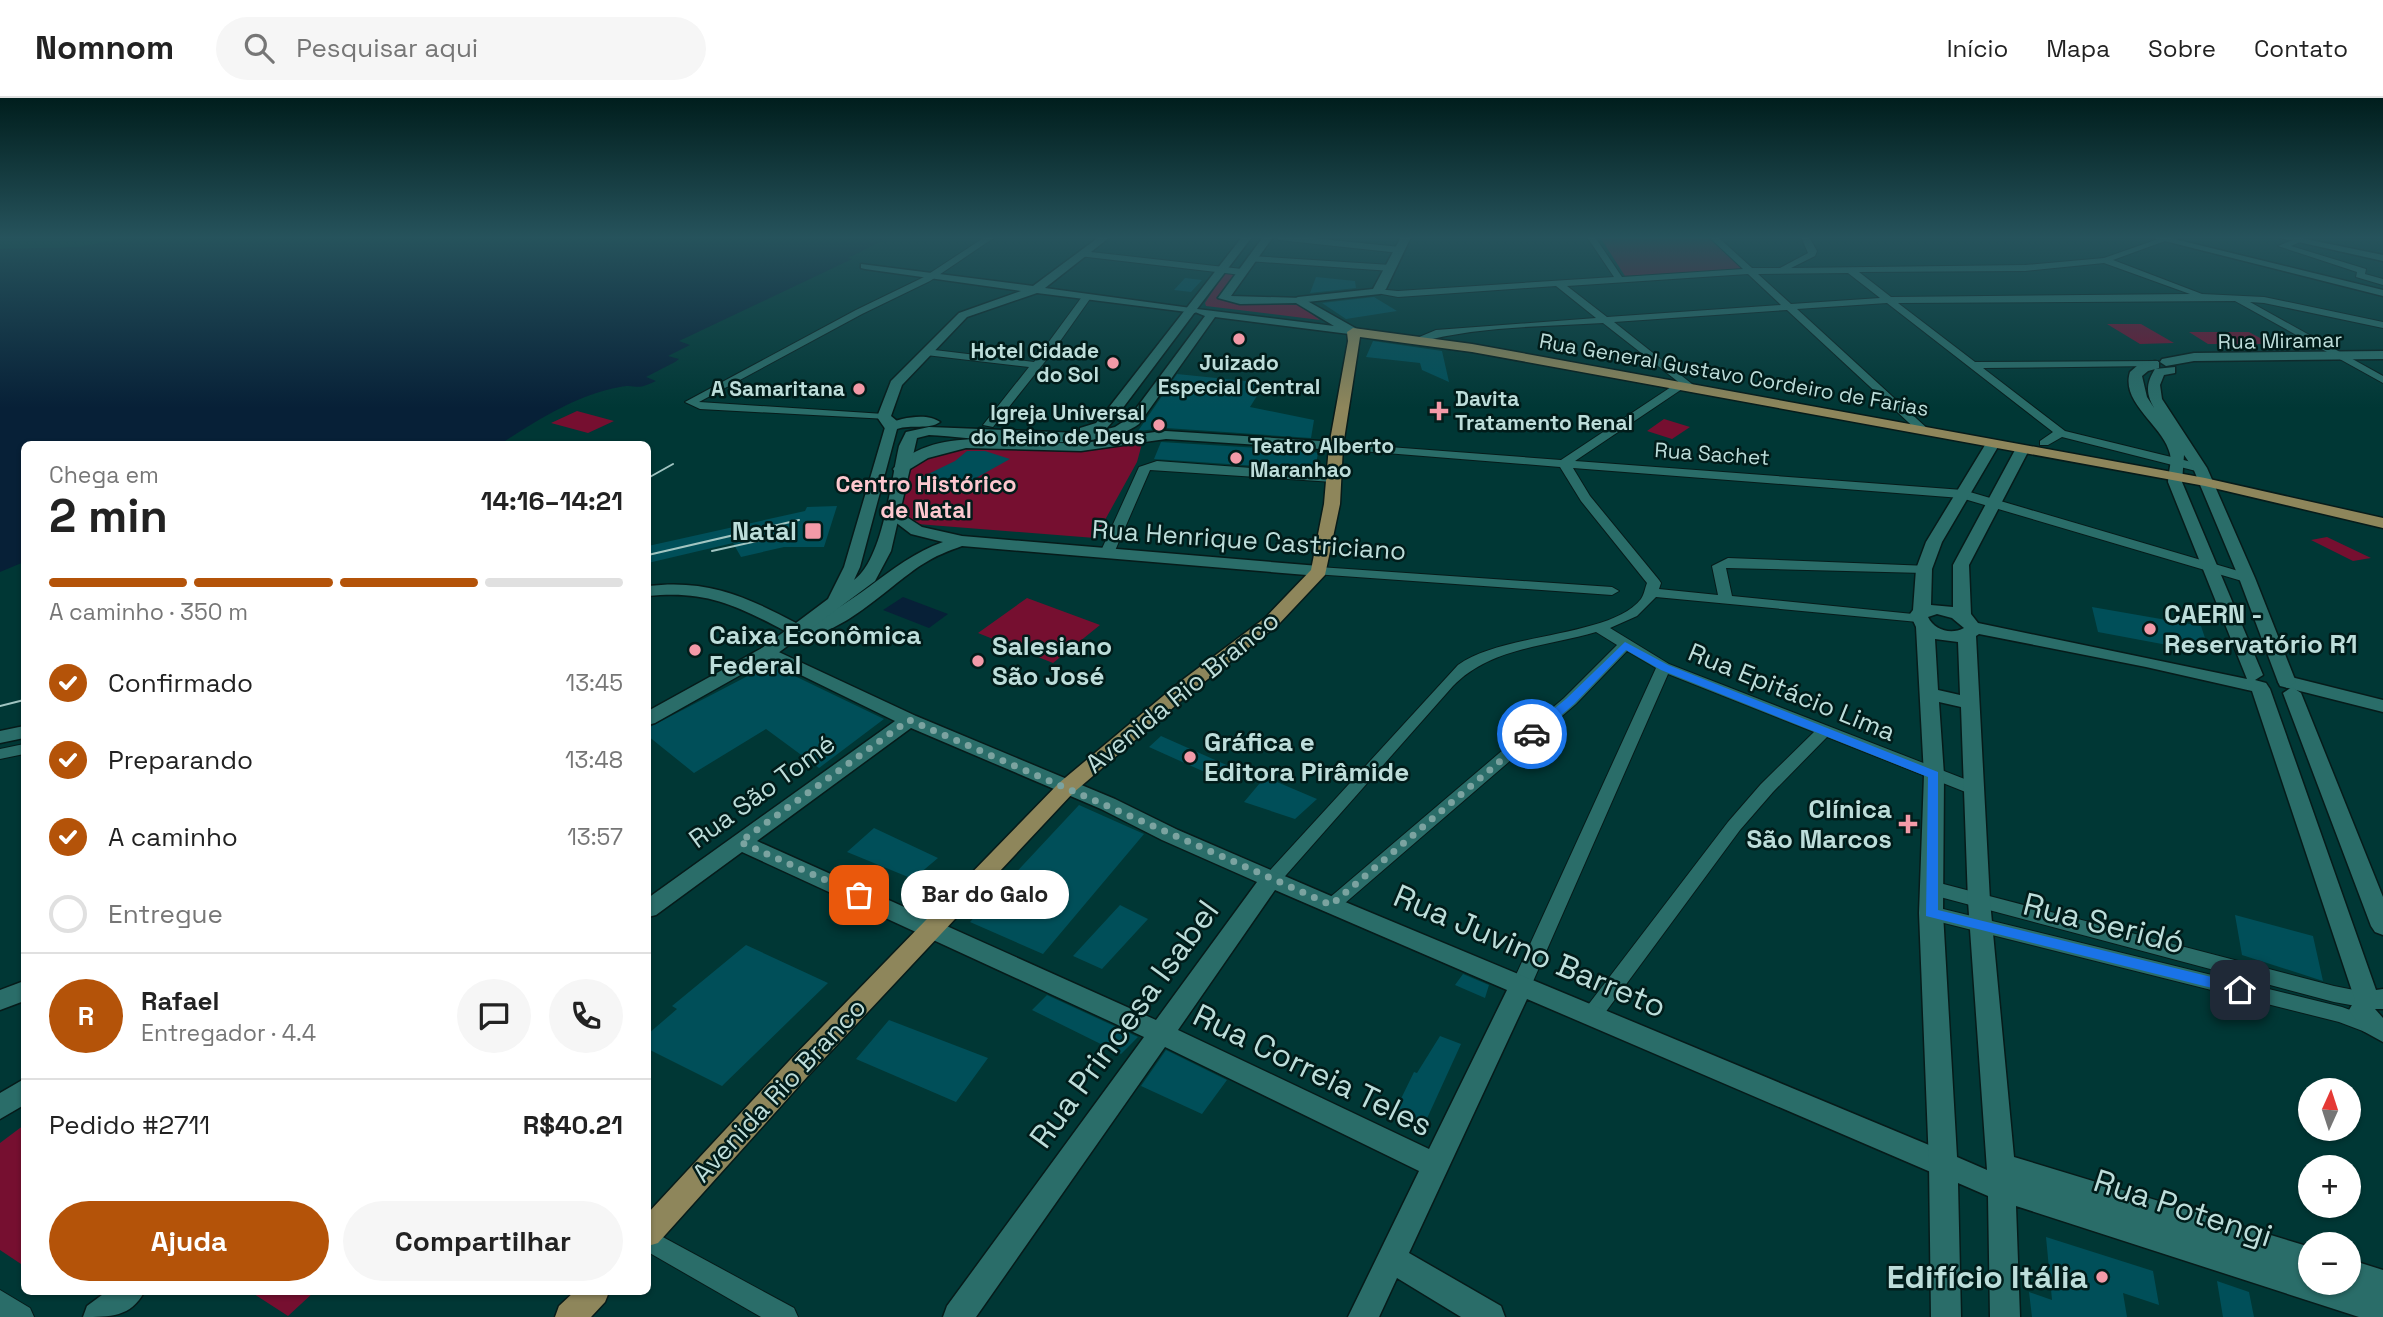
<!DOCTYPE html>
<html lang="pt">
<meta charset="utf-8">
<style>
body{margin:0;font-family:"Space Grotesk",sans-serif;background:#f6f6f6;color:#222;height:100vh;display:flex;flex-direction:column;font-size:26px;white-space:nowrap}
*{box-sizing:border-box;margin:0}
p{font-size:23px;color:#767676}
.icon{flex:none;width:38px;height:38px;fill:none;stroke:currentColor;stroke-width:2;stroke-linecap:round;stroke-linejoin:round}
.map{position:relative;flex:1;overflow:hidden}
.side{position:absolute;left:21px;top:343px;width:630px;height:854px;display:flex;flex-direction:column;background:#fff;border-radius:10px;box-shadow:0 2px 5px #0004}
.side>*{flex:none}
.needle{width:46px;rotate:3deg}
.buttons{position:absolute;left:2298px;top:980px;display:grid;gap:14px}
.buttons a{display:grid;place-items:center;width:63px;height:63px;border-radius:50%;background:#fff;box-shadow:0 2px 5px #0004;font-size:35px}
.pin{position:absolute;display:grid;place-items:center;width:60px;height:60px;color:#fff;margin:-30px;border-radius:14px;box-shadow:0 4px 10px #0006}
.courier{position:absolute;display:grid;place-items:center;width:70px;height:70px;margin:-35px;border:5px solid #1a73e8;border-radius:50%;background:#fff;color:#222;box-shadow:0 2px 9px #0007}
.bubble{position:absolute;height:49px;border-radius:24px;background:#fff;box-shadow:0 2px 5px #0004;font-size:23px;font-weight:700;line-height:49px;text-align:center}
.overview em{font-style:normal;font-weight:700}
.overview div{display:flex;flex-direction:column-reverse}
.overview{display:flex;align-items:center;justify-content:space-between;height:119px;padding:0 28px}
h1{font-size:46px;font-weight:700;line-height:52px}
.bar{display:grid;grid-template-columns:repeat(4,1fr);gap:10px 7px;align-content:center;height:84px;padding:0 28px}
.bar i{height:9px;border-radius:5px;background:#e0e0e0}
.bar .on{background:#b45309}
.bar p{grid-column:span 4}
.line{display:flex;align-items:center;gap:18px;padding:0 28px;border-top:2px solid #e0e0e0}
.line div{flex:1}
.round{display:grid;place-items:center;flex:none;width:74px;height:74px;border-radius:37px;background:#f6f6f6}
ol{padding:0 28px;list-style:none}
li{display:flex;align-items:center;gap:21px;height:77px}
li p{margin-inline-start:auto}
li .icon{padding:7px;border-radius:50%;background:#b45309;color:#fff;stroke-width:4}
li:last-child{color:#767676}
li i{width:38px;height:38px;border:4px solid #e0e0e0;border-radius:50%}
.action{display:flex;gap:14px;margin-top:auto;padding:14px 28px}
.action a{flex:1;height:80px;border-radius:42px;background:#b45309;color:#fff;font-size:28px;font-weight:700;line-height:80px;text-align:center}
.action a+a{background:#f6f6f6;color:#222}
header{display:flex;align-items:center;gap:42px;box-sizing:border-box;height:98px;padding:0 35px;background:#fff;border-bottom:2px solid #e0e0e0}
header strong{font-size:33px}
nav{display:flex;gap:38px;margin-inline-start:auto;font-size:24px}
.search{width:490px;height:63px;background:#f6f6f6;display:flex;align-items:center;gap:18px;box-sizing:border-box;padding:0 24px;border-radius:38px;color:#767676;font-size:26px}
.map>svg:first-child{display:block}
</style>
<header>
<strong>Nomnom</strong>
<div class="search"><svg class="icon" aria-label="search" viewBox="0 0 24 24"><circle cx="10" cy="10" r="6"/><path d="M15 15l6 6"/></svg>Pesquisar aqui</div>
<nav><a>Início</a><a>Mapa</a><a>Sobre</a><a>Contato</a></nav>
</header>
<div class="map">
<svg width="2383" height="1219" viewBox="0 0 2383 1219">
<rect width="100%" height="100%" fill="#003735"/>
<path fill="#760f30" d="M1600,139h108l35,32 -118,7z
M1225,174l10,3 -19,23 16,4 67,3 21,15 -114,-14 -1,-3z
M2107,226h34l33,19 -34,1z
M2189,234h60l22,12h-63z
M577,313l37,10 -26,12 -37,-10z
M1664,321l26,8 -18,12 -25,-8z
M1143,342l-6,22 -42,76 -178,-14 -14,-7c-1,-14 2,-42 12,-52 29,-30 115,-14 153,-13 26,1 50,-8 75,-12z
M2327,439l44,21 -18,3 -42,-21z
M1027,500l73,27 -47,38 -75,-30z
M24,1027v141l-24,-16v-107z
M251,1194h63l-26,24z"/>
<path fill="#072037" d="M126,139h764l-42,21 4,1 -173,82 11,4 -22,11 11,3 -4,3 -29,15 10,4c-22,11 -19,2 -36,6 -45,8 -83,34 -120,57h-476v118l-24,10v-323l79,-2z
M903,499l45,17 -19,14 -46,-18z"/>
<path fill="#004f59" d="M1316,179l39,4 1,7 -46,5z
M1185,180l17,2 -11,12 -17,-2z
M1374,199l23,14 -51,8 -24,-16z
M1373,243l69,10 7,31 -27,-12 -2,-7 -54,-6z
M1177,276l88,9 -15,24 64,13 -3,18 -145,-10 -28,3z
M1161,344l148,9 9,2 -3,17 -161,-11z
M967,353h18l25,8 -34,19 -14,14 -42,-14 35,-17z
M837,408l-13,41h-40l-43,10 -8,-14 -85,20v-17l157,-35 2,-4z
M2092,509l109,19 9,27 -112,-21z
M765,569h11l108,52 -65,49 -53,-39 -72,44 -46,-37v-8z
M1161,638l70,31 -13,11 -69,-31z
M1265,679l52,22 -22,20 -51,-17z
M1079,707l65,29 -101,120 -73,-32z
M874,730l64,30 -25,21 -66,-27z
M1120,807l28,14 -46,50 -29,-13z
M2235,817l78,21 10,45 -81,-26z
M746,847l82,38 -106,103 -74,-37v-15l29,-25 -5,-3z
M1463,876l26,11 -4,13 -30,-13z
M1047,897l91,42 -17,17 -89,-44z
M889,922l99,38 -32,44 -100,-43z
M1440,938l21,8 -37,81 -29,-14 19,-39 3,1z
M1166,952l61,30 -25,34 -61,-28z
M2046,1139l107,34 6,34 -36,-12 4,24h-95l-3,-25 23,8z
M2217,1183l32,11 5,25h-31z"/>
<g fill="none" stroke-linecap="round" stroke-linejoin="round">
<defs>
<path id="minor" d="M985,139h10l-65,44 -68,33 -163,88 185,12 4,1v4l-188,-10 -15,-7 171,-92 68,-33z
M1275,139h27l98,10 4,3 -4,3 -121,-13z
M1587,139h8l27,40 121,-8 -34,-32h9l34,31h28l28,-15 -7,-16h8l8,14 -2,5 -24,12 234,-3 79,-7 60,-21 1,4 -52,19 89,34 62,3 119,25v6l-119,-25 -14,-1 133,74v7l-148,-82 -337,2 77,59 183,-1v4l-4,1 -171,2 82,63 139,34v6l-4,1 -138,-35 -14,8h-8v-4l13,-9 -166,-129 -90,6 132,121v4h-8l-134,-124 -173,12 83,66 -5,3 -9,-5 -1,3 -107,72 388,29 289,85 2,3 -2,3h-10l-281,-83 -388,-30 17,28 69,84 2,3 -2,6 59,6 -6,-29 16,-8 201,8 2,3 -2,3 -5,1 -198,-5 6,28 191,19 2,3 -7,4 -262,-25 -19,19 -27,12 59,36 311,121 3,4 -3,4h-12l-141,-56 -54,55 -33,38 -141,191 -7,2 -7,-2 -3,-6 3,-6 143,-187 33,-38 53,-52 -146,-58 -137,312 -3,5 -7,3 -7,-3 -3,-5 145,-318 -29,-17 -51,53 -239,206 -7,2 -7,-2 -2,-5 243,-207 53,-53 -21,-13c-50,15 -105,15 -143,54l-174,197h-14l-2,-5 195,-213c43,-32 154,-28 183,-66 3,-4 4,-11 6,-16l-66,-82 -21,-34 -224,-18 -6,-3 6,-3 225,17 113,-75 7,-1 -78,-61c-62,4 -127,3 -186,20l-5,-3 24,-10 160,-12 -40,-32 -158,11 -27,-5 5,-3 22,2 216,-14zM2104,165l86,31 -299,3 -32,-25 166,-1zM1848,175l32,25 -89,6 -33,-30zM1748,176l33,31 -174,12 -40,-31z
M2295,141l7,2 -11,5 75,23 -1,5 18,5v6l-27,-8 1,-5 -79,-26z
M1082,153l160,18 4,3 -4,3 -163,-19v-4z
M1251,158l140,9 4,3 -4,3 -143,-10v-4z
M1084,196l8,2 -41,58 -58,73 -10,-2 46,-58 -103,-12 -5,-3 5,-3 108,13z
M1157,363l176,13 6,4 -6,4 -183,-12 -36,83 -2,3h-10l-2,-3 39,-86z
M1319,469l293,20 7,4 -7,4 -298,-21 -2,-3z
M24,646v10l-24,5v-10z
M1932,783l402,105 40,8 3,6 -3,6 -7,2 -33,-6 -409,-109 -2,-5 2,-5z
M1931,808l411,101 41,15v12l-7,2 -37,-14 -415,-104 -2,-5 2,-5z
M648,1131l146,79 4,9h-37l-113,-65z
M0,1192l30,18 4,9h-34z"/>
<path id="tertiary" d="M1099,139h11l-65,51 146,20 6,3 -2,2 -158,-20 -70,24 -65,68 -11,31 6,5 1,6 -2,3h-10l-9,-13 14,-36 68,-68 62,-22 -156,-22 -4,-1v-4l172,22z
M1401,139h10l-25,52 -6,5 -82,9 -6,-3 6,-3 75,-8z
M2149,139h17l217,53v6z
M2276,139h20l87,18v6z
M1166,333l170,11 7,4 -7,4 -170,-11 -85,12 -115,-3 -38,10 -23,14h-10l-2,-3c43,-48 131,-23 187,-26 29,-2 57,-10 86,-12z
M891,409l31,20 40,9 357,30 8,5 -8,5 -357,-30c-14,5 -27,10 -39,18 -33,20 -89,81 -130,71l-3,-4 3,-4c60,-15 94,-65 150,-85l-32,-8 -25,-19 -3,-3 3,-3z
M768,549l148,69 199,83 63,31 160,69 615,256 4,9 -4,9 -10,3 -10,-3 -406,-174 -118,254 92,53 4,11h-44l-64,-39 -18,39h-31l71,-146 -254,-124 -189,270h-33l4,-11 197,-269 -402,-185 -86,63 -8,2v-19l247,-177 -133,-65 -3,-4 3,-4zM911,630l190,81 61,31 95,42 -101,138 -399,-179zM1275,792l232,100 -78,159 -251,-119z
M2287,578l96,24v12l-103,-26 -2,-4 2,-4z
M106,1194h38c-13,25 -34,25 -61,25l4,-11z"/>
<path id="secondary" d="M1242,139h10l-55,72 137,17 -38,-23 -56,1 -22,-6 45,-61h10l-42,59 71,2 55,31v6l-142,-18 -76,107c-41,31 -158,14 -210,11l-12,3 -26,113 -16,30 -101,75 -119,67 -7,2v-14l114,-63 23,-17c-49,-26 -80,-41 -137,-35v-10c59,-7 97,10 148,37l32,-24 16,-32 42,-143c15,-6 41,-12 54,-2 -11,8 -29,2 -43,7l-37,138 -6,13c29,-21 37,-99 45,-134l7,-14 23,-5 151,6v-5l16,-5 7,-8zM1195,214l10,4 -76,102 -14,9 -19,5 10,-3 7,-8z
M2383,253v8l-189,2 -28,5 -6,-4 2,-3 32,-6z
M2155,263l4,1v6l-11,3 -6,5 5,21 9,14c-10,-16 -11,-26 -1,-42l20,-2v6l-11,2 -4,10 2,14 45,69 48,110 41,104 -9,6 -9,-6 -39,-104 -46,-110 -9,-13 -2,27 81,193 -8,5 11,3 4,6 106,301 7,-1v20h-8l8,9v24l-20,-11 -14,-21 6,-10 -103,-309 -106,-24 -167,-33 -3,2 14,265 24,256 296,90v36h38v-24l35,11v47h-24l-343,-111 4,111h-30l-2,-121 -30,-13 3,134h-30l-2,-153 -10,-251 5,-138 -8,-148 -6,-13 3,-4 3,-41 10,-27 59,-97 2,-3h10l2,3 -57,97 -10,27 -1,36 22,2v-42l62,-115 7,-4 5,1 2,3 -60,115 2,49 7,9 269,56 -79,-197c0,-9 4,-19 2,-28 -6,-28 -50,-51 -40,-82l8,-7zM1937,516l15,4 12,10c-13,7 -30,2 -36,-11zM1935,541l23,3 2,53 -22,-5zM1939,604l22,5 7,194 19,269 -30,-13 -14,-244 1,-138z
M2292,589l9,6 82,204v38l-8,-3 -4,-6 -88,-233z
M24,628v12l-24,5v-12z
M24,883v20l-24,9v-20z
M24,981v26l-24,14v-26z"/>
<path id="primary" d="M1353,230l119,16 733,134 178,40v10l-178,-42 -733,-134 -112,-15 -17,109 -3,58 -15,71 -48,51 -82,63 -122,104 -266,284 -149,166 -10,3v-33l141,-152 270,-278 122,-102 84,-63 46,-48 13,-66 5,-58 19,-105 -1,-9z
M574,1194h35l-4,10 -14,15h-36l4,-11z"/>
</defs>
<use href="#minor" stroke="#061b1a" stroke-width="2"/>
<use href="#tertiary" stroke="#061b1a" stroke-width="3"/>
<use href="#secondary" stroke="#061b1a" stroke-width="3"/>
<use href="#primary" stroke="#061b1a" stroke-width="3"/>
<use href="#minor" fill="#2a6d69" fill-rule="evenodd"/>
<use href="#tertiary" fill="#2a6d69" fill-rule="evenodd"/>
<use href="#secondary" fill="#2a6d69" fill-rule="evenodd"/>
<use href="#primary" fill="#8e865b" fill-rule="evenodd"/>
<path stroke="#a1c5c2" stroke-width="2" d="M648,380l25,-14
M712,453l82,-18
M648,457l151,-35
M0,608l24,-6"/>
</g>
<linearGradient id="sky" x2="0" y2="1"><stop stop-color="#001e1d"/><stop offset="0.45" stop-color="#26535c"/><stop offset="1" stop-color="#26535c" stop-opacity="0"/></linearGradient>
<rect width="2383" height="310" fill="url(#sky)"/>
<path fill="#1a73e8" d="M1625,544l43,23 270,107v138l302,74 7,6 -2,4 -5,1 -314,-79 2,-139 -267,-107 -35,-20 -52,54 -38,33h-9v-6l39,-32z"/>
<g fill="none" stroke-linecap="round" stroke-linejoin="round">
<path stroke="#7ba3a0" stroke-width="7" stroke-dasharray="0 12.6" d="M859,797l-119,-53 169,-122c141,61 282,122 422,185l201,-171"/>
</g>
<g fill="#f39aa8" stroke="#011c1a" stroke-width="2.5">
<circle cx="1239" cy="241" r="7"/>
<circle cx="1113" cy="265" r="7"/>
<circle cx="859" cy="291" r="7"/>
<path d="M1435.5 302.5h7v7h7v7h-7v7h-7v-7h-7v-7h7z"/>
<circle cx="1159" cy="327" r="7"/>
<circle cx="1236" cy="360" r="7"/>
<rect x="804" y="424" width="18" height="18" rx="3.5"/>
<circle cx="2150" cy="531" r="7"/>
<circle cx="695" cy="552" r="7"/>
<circle cx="978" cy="563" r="7"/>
<circle cx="1190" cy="659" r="7"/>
<path d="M1904.5 715.5h7v7h7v7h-7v7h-7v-7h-7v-7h7z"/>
<circle cx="2102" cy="1179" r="7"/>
</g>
<g text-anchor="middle" stroke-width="5" stroke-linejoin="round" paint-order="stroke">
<g font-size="21" fill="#bdddda" stroke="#011c1a">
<text transform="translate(2280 243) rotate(-1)" y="7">Rua Miramar</text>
<text transform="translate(1734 277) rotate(10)" y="7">Rua General Gustavo Cordeiro de Farias</text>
<text transform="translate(1712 356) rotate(4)" y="7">Rua Sachet</text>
</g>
<g font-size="21" font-weight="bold" fill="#bdddda" stroke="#011c1a" text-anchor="end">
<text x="1099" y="260">Hotel Cidade<tspan x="1099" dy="24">do Sol</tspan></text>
<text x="1239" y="272" text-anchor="middle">Juizado<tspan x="1239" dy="24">Especial Central</tspan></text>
<text x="845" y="298">A Samaritana</text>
<text x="1455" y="308" text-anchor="start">Davita<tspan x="1455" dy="24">Tratamento Renal</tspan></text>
<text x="1145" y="322">Igreja Universal<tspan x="1145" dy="24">do Reino de Deus</tspan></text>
<text x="1250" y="355" text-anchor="start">Teatro Alberto<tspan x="1250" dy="24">Maranhao</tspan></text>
</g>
<g font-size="23" font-weight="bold" fill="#fdc8cf" stroke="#011c1a">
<text x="926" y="394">Centro Histórico<tspan x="926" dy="26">de Natal</tspan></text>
</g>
<g font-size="26" font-weight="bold" fill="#bdddda" stroke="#011c1a" text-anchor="start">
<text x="797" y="442" text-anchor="end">Natal</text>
<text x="2164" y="525">CAERN -<tspan x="2164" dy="30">Reservatório R1</tspan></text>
<text x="709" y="546">Caixa Econômica<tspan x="709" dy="30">Federal</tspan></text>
<text x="992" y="557">Salesiano<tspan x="992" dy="30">São José</tspan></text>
<text x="1204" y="653">Gráfica e<tspan x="1204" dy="30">Editora Pirâmide</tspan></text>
<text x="1892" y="720" text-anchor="end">Clínica<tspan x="1892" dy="30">São Marcos</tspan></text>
</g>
<g font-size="26" fill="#bdddda" stroke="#011c1a">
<text transform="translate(1249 442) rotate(4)" y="9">Rua Henrique Castriciano</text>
<text transform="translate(1182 594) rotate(-39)" y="9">Avenida Rio Branco</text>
<text transform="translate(1792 594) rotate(22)" y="9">Rua Epitácio Lima</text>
<text transform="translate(762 693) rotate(-36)" y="9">Rua São Tomé</text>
<text transform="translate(779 992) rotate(-47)" y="9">Avenida Rio Branco</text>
</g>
<g font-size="32" fill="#bdddda" stroke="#011c1a">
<text transform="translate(2104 825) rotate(14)" y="11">Rua Seridó</text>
<text transform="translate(1530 853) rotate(23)" y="11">Rua Juvino Barreto</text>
<text transform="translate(1124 926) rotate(-54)" y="11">Rua Princesa Isabel</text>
<text transform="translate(1313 972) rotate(26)" y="11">Rua Correia Teles</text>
<text transform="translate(2183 1110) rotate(18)" y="11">Rua Potengi</text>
</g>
<g font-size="32" font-weight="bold" fill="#bdddda" stroke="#011c1a" text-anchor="end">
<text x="2088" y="1190">Edifício Itália</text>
</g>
</g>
</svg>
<div class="buttons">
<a><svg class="needle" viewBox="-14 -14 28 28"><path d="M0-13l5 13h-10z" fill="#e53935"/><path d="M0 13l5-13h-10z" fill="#767676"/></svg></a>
<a>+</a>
<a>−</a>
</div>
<div class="pin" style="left:859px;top:797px;background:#ea580c"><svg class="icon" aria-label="bag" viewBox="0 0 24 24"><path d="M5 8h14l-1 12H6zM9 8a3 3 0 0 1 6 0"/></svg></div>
<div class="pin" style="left:2240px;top:892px;background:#1f2937"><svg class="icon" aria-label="home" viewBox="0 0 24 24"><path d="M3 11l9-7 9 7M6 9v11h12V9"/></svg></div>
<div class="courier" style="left:1532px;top:636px"><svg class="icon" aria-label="car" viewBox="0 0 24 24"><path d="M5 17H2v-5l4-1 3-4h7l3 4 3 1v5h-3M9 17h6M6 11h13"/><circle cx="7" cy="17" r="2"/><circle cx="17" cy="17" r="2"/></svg></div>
<div class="bubble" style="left:901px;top:772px;width:168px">Bar do Galo</div>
<section class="side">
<div class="overview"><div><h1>2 min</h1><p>Chega em</p></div><em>14:16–14:21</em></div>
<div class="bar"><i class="on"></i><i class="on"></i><i class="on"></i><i></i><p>A caminho · 350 m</p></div>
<ol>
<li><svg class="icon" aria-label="check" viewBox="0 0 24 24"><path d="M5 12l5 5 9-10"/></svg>Confirmado<p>13:45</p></li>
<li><svg class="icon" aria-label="check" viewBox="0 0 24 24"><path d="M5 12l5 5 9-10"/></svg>Preparando<p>13:48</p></li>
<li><svg class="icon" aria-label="check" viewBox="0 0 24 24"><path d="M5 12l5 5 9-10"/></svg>A caminho<p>13:57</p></li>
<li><i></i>Entregue</li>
</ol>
<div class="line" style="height:126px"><b class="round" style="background:#b45309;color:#fff">R</b><div><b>Rafael</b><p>Entregador · 4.4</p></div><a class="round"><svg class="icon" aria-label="chat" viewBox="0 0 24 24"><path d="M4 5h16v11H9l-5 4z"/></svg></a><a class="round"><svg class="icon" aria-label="phone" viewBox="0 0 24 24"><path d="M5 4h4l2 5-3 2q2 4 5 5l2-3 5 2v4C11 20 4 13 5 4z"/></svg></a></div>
<div class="line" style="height:91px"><div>Pedido #2711</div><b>R$40.21</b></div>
<div class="action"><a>Ajuda</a><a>Compartilhar</a></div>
</section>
</div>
